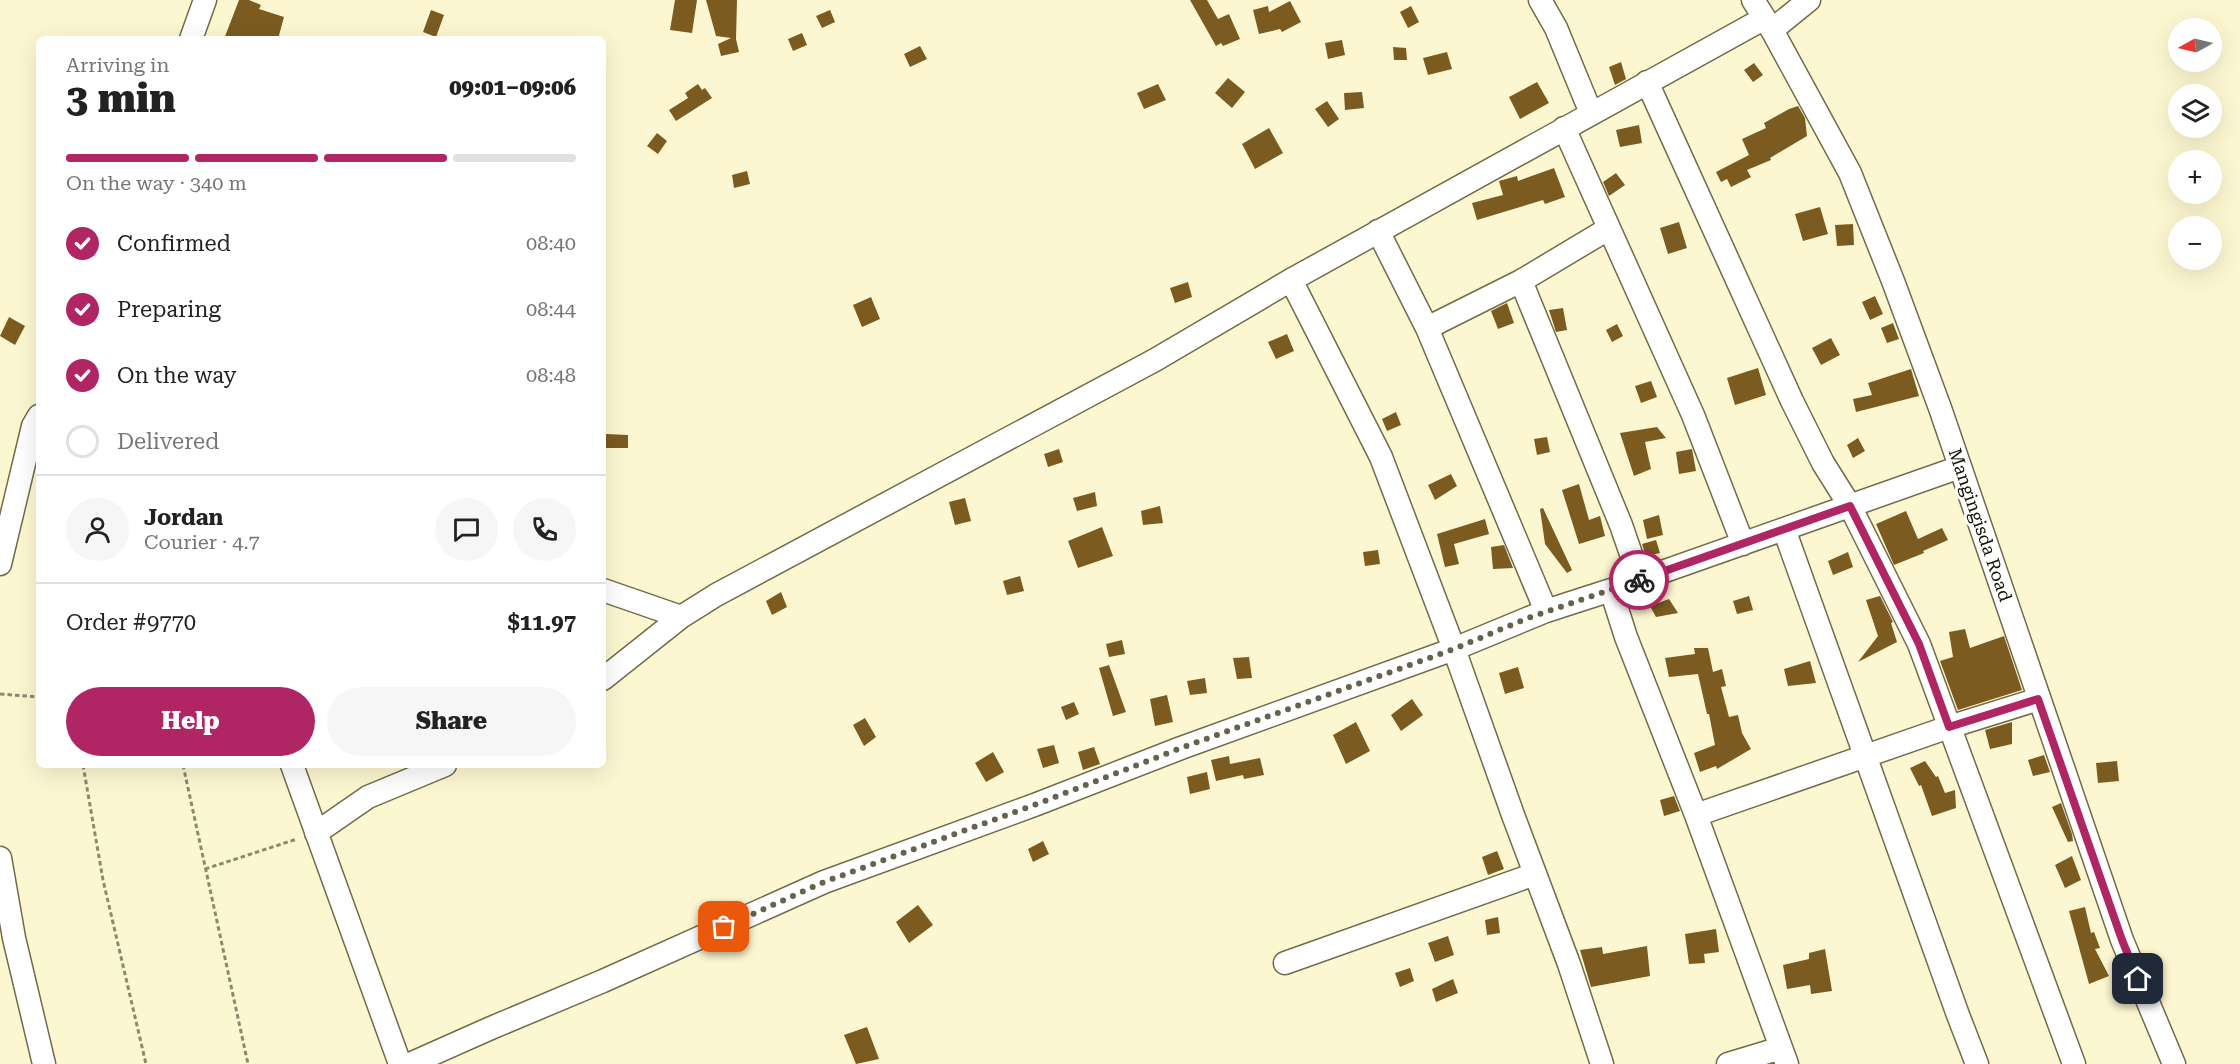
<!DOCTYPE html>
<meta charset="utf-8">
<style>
body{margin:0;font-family:"Roboto Serif",serif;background:#f6f6f6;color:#222;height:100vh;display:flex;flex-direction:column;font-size:22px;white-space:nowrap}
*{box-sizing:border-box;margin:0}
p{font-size:20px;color:#767676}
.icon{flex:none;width:33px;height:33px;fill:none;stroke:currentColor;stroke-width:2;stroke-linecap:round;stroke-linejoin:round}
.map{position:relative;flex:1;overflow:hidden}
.sheet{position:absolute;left:36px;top:36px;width:570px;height:732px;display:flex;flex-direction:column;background:#fff;border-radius:9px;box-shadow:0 6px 24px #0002}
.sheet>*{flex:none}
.needle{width:39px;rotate:262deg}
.controls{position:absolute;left:2168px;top:18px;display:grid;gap:12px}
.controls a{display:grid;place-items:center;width:54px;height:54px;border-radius:50%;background:#fff;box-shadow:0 6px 24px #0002;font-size:30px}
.pin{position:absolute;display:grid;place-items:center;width:51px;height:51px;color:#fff;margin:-26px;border-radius:12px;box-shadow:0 3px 9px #0006}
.courier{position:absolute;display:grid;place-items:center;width:60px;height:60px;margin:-30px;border:4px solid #b02564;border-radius:50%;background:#fff;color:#222;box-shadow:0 2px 8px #0007}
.headline em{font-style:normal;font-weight:800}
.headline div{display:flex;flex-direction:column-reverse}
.headline{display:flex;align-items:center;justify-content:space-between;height:102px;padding:0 30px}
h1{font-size:39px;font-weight:800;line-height:45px}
.bar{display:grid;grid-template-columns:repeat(4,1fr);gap:9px 6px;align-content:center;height:72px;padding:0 30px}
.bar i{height:8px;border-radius:4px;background:#e0e0e0}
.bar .selected{background:#b02564}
.bar p{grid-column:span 4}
.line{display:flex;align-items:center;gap:15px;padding:0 30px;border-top:2px solid #e0e0e0}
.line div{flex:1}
.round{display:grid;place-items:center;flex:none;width:63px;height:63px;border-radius:32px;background:#f6f6f6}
ol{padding:0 30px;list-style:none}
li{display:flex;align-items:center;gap:18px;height:66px}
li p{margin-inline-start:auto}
li .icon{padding:6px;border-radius:50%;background:#b02564;color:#fff;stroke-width:4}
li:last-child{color:#767676}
li i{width:33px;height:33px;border:3px solid #e0e0e0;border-radius:50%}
.primary-button{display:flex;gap:12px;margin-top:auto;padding:12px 30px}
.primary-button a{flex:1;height:69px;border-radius:36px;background:#b02564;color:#fff;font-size:24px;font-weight:800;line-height:69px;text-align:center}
.primary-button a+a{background:#f6f6f6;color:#222}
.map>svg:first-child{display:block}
</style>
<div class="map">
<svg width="2240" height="1064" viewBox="0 0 2240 1064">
<rect width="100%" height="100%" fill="#fdf7d1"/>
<path fill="#7b5b20" d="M239,0h10l12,5 -2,4 25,8 -6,22h-54z
M675,0h22l-5,33 -22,-3z
M706,0h31l-1,39 3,13 -18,4 -3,-12 13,-6 -15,-2z
M1190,0h17l11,19 11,-5 11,25 -17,7 -2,-3 -5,3z
M1290,1l11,21 -19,10 -2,-3 -21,5 -6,-24 15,-4 1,6z
M1411,6l8,16 -11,6 -8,-16z
M431,10l13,5 -8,22 -13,-5z
M830,10l5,12 -13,6 -6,-12z
M802,33l5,12 -14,6 -5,-12z
M1342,40l3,15 -17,4 -3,-16z
M920,46l7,13 -17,8 -6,-13z
M1393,47l13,1 1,12h-13z
M1447,52l5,17 -24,6 -5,-17z
M1621,62l5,17 -11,6 -6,-18z
M1754,63l9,12 -10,7 -9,-12z
M1228,78l17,14 -13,16 -17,-15z
M1537,82l12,21 -29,16 -11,-22z
M698,84l4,6 3,-2 7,10 -36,23 -7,-11 19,-12 -3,-5z
M1158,84l8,16 -22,9 -7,-16z
M1362,92l2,16 -19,2 -1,-17z
M1327,101l12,18 -11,8 -13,-18z
M1798,106l7,12 2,18 -37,22 1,2 -24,10 4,7 -20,10 -4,-8 -6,3 -5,-10 33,-17 -7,-16 24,-11 -2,-5 25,-14z
M1639,125l3,18 -22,4 -4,-17z
M1269,128l14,25 -28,16 -13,-25z
M657,133l10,8 -9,13 -11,-8z
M1554,168l11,29 -20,7 -2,-4 -66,20 -5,-17 31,-8 -4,-14 18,-5 1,5z
M747,171l3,13 -16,4 -2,-13z
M1616,173l9,12 -16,11 -6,-14z
M1820,207l8,27 -25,7 -8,-27z
M1679,222l8,26 -19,6 -8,-26z
M1853,224l1,21 -17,1 -2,-21z
M1188,282l4,15 -17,6 -5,-15z
M1875,296l8,18 -13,6 -8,-18z
M871,297l9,22 -18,8 -9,-22z
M1507,303l7,20 -16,6 -7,-18z
M1563,308l4,22 -11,2 -7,-22z
M9,317l16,9 -10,19 -15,-9z
M1893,323l6,16 -12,4 -6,-15z
M1617,324l6,12 -11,6 -6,-12z
M1287,334l7,17 -18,8 -8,-17z
M1831,338l9,17 -19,10 -9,-17z
M1758,368l8,27 -31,10 -8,-27z
M1911,369l8,27 -63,16 -3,-13 19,-4 -4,-12z
M1651,381l6,16 -16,6 -6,-17z
M1396,412l5,13 -14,6 -5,-12z
M1657,427l9,11 -21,4 6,27 -17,7 -14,-43z
M606,434l22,1v13h-22z
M1547,437l3,15 -13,3 -3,-16z
M1858,438l7,13 -12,7 -6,-13z
M1059,449l4,13 -15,5 -4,-13z
M1692,449l4,22 -17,3 -3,-22z
M1451,474l6,12 -22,14 -7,-15z
M1579,484l10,36 11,-4 5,20 -26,8 -17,-54z
M1095,492l2,14 -20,5 -4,-13z
M965,498l6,23 -16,4 -6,-23z
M1160,506l3,17 -20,2 -2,-14z
M1543,508l29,62 -5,3 -22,-29 -5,-35z
M1906,511l12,28 24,-11 6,12 -25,11 1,2 -30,12 -18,-41z
M1659,515l4,20 -16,4 -4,-19z
M1485,519l4,15 -35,10 5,20 -14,3 -8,-33z
M1102,527l11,29 -35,12 -10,-27z
M1656,540l4,13 -14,3 -4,-12z
M1504,545l9,23 -20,1 -2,-22z
M1378,550l2,14 -15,2 -2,-14z
M1848,552l5,15 -20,8 -5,-14z
M1020,576l4,15 -17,4 -4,-14z
M781,592l6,15 -15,8 -6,-14z
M1749,596l4,14 -16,4 -4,-13z
M1880,596l13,26 -2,1 6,19 -39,20 20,-26 -12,-36z
M1669,599l9,14 -22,4 -6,-11z
M1965,629l5,19 34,-12 18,54 -64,20 -18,-49 13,-4 -4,-25z
M1122,640l3,14 -16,3 -3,-13z
M1694,648h14l5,24 9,-3 4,17 -5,1 8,30 9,-2 4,18 9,16 -34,20 -1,-3 -16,6 -6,-19 21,-8 -6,-31h-2l-9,-40 -29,3 -4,-19 30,-4z
M1249,657l3,21 -15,1 -4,-21z
M1810,661l6,22 -28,3 -4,-17z
M1109,665l17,47 -13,4 -14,-48z
M1518,667l6,21 -19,6 -6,-21z
M1205,678l2,15 -17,2 -3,-14z
M1167,695l6,27 -18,4 -5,-27z
M1412,699l11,16 -22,16 -10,-16z
M1074,702l5,12 -13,6 -5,-13z
M865,718l11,19 -12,9 -11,-21z
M1356,722l14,29 -24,13 -13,-29z
M2012,722v22l-22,5 -5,-19z
M1054,745l5,18 -16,5 -6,-19z
M1094,747l6,17 -17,6 -5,-18z
M993,752l11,20 -18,10 -11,-19z
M2044,755l6,17 -17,4 -5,-16z
M1229,756l1,8 30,-6 4,17 -20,4 -1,-4 -27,6 -5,-21z
M1925,761l11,16 2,-1 7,17 10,-3 1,18 -24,8 -11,-31 -2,1 -9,-18z
M2117,761l2,20 -21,2 -2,-20z
M1207,772l3,17 -20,5 -3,-17z
M1674,796l6,15 -16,5 -4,-16z
M2061,803l11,31 1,7 -5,1 -16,-35z
M1043,841l6,13 -16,8 -5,-13z
M1497,851l7,18 -16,6 -6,-18z
M2072,856l9,24 -16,8 -10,-23z
M918,905l15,20 -24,18 -13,-21z
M2085,907l6,26 3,-1 6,16 -5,1 14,27 -20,8 -20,-73z
M1498,917l2,16 -13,2 -2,-15z
M1716,929l3,23 -15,2 1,9 -16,1 -4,-30z
M1448,936l6,19 -19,7 -7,-19z
M1647,946l3,30 -59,11 -11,-37 22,-3 1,7z
M1825,949l7,42 -21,3 -1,-9 -23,4 -4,-24 26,-6v-6z
M1410,968l4,13 -14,6 -5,-14z
M1453,979l5,14 -22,9 -4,-13z
M867,1027l12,32 -23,5 -12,-29z"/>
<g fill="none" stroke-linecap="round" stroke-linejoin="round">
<defs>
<path id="minor" d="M1540,0l16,28 35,85
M1753,0l19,30 78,143 43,108 47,127 182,532 52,124
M1772,30l37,-30
M191,39l14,-39
M1647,82l145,319 31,62 27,43 69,138 155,420
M1564,128l129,287 50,129
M1608,229l-87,52 100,244 19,55
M1378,231l49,97 94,-47
M1291,280l90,177 73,192 59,166 56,149 33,100
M1427,328l119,283
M1784,529l174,486 19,49
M0,564l33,-138 6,-10
M603,590l78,27
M1611,590l15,47 70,178 253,-88 90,-28
M603,679l78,-62 35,-22 439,-235 136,-80 472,-261
M292,765l108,299
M1696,815l91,249
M316,833l52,-36 77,-32
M0,858l14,80 30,126
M1285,963l250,-89
M410,1064l81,-36 112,-47 221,-99 213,-78 144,-56 273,-99 92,-38 65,-21 349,-123
M1728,1064l53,-16"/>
</defs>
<use href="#minor" stroke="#716b4a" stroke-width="25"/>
<path stroke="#8d896f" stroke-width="3" stroke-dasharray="4.5 3" stroke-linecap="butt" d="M0,694l39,3
M83,765l20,115 43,184
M183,765l65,299
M205,869l92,-30"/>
<use href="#minor" stroke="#fff" stroke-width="22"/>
</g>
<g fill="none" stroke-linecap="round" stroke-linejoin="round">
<path stroke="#66634d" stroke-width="6" stroke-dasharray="0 10.8" d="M724,927l100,-45 213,-78 144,-56 273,-99 74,-31 111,-38"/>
<path stroke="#b02564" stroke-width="8" d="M1639,580l211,-74 69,138 30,83 89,-28 84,241 16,39"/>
</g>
<g text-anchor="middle" stroke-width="6" stroke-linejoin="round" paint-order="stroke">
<g font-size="18" fill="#151306" stroke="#fff">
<text transform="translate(1980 525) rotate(71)" y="6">Mangingisda Road</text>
</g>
</g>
</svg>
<div class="controls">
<a><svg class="needle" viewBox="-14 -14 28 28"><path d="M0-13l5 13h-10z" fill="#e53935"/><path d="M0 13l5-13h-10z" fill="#767676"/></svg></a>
<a><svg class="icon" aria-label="layers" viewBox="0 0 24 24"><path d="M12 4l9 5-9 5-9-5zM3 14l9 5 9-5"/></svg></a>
<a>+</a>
<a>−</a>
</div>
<div class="pin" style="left:724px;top:927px;background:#ea580c"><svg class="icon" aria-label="bag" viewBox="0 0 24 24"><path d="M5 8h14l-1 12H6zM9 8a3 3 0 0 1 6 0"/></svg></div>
<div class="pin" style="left:2138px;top:979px;background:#1f2937"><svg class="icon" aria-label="home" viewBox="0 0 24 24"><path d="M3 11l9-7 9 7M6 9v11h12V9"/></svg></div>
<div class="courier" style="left:1639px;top:580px"><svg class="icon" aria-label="bike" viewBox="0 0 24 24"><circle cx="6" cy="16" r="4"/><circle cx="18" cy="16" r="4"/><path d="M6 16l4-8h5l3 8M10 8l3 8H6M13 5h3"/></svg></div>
<section class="sheet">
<div class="headline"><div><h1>3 min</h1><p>Arriving in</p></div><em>09:01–09:06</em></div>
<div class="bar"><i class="selected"></i><i class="selected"></i><i class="selected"></i><i></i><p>On the way · 340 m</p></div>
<ol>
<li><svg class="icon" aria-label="check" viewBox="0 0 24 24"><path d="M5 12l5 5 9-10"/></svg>Confirmed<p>08:40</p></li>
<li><svg class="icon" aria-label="check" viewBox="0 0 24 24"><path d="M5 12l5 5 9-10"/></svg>Preparing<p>08:44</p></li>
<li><svg class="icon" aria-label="check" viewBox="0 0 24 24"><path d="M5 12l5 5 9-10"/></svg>On the way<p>08:48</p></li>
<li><i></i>Delivered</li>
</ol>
<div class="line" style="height:108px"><a class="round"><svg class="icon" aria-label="person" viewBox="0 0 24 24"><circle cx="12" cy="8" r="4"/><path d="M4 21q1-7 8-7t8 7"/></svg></a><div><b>Jordan</b><p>Courier · 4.7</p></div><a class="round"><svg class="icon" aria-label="chat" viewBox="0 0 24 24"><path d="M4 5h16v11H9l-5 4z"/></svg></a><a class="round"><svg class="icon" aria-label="phone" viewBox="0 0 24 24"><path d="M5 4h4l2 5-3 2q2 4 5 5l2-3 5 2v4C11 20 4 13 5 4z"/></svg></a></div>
<div class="line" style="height:78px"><div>Order #9770</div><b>$11.97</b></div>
<div class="primary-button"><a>Help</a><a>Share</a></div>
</section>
</div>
